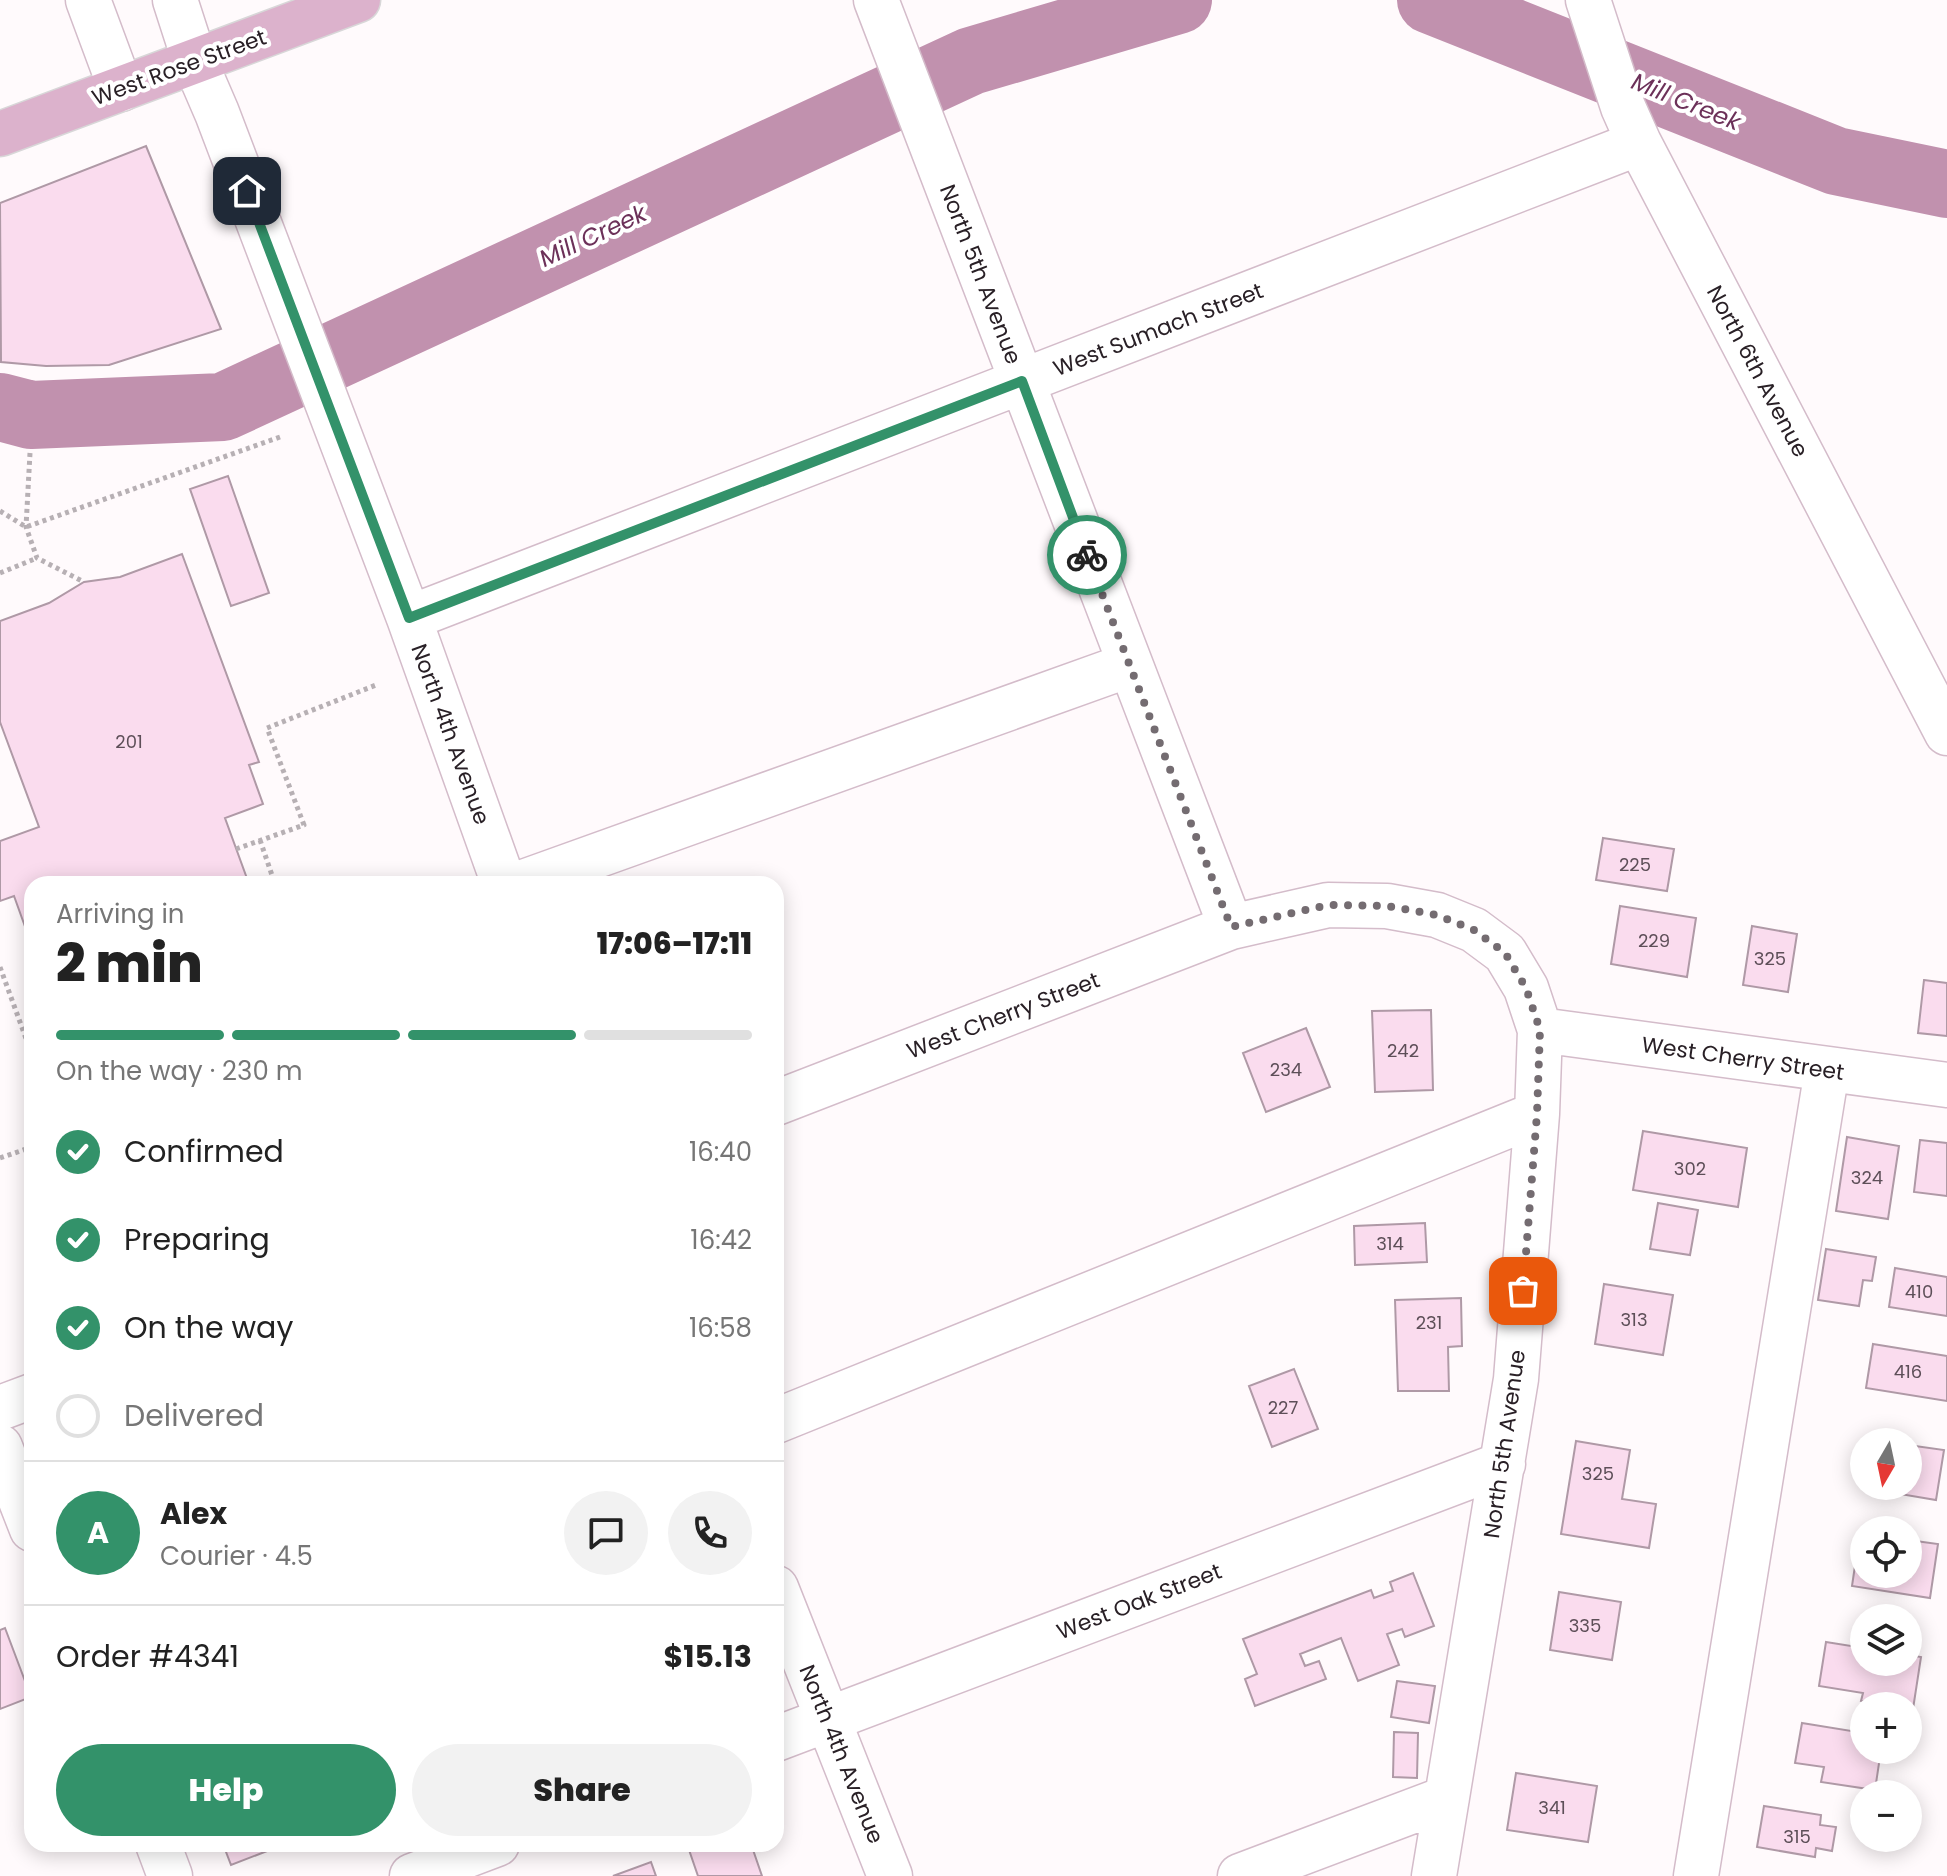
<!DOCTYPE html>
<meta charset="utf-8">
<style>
body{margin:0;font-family:Poppins,sans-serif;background:#f2f2f2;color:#222;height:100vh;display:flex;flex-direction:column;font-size:30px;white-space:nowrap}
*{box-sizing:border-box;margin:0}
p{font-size:26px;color:#767676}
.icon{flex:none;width:44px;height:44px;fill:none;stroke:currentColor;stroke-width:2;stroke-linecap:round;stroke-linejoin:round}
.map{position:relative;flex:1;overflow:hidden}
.details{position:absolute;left:24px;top:876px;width:760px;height:976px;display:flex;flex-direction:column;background:#fff;border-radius:24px;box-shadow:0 4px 20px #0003}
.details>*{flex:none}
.needle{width:52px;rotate:189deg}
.tools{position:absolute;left:1850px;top:1428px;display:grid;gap:16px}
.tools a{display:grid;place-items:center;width:72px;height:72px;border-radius:50%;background:#fff;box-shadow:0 4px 20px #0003;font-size:40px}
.pin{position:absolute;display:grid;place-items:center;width:68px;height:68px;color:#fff;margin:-34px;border-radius:16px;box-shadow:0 4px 12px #0006}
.courier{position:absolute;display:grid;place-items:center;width:80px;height:80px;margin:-40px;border:6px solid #33926a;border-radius:50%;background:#fff;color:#222;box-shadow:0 2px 10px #0007}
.head em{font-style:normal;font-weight:800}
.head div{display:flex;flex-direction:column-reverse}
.head{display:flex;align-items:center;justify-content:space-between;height:136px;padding:0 32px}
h1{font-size:52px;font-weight:800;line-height:60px}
.bar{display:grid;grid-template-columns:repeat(4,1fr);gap:12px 8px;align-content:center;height:96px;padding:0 32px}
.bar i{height:10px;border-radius:6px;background:#e0e0e0}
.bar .on{background:#33926a}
.bar p{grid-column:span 4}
.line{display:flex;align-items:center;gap:20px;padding:0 32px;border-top:2px solid #e0e0e0}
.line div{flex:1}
.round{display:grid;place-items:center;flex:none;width:84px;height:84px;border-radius:42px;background:#f2f2f2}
ol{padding:0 32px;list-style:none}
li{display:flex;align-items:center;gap:24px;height:88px}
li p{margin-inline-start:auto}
li .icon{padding:8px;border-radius:50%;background:#33926a;color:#fff;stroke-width:4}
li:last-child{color:#767676}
li i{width:44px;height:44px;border:4px solid #e0e0e0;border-radius:50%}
.cta{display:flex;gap:16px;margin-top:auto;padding:16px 32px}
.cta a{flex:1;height:92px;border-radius:48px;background:#33926a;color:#fff;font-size:32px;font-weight:800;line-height:92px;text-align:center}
.cta a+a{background:#f2f2f2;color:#222}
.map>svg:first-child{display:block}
</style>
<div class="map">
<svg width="1947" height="1876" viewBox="0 0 1947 1876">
<rect width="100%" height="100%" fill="#fffafc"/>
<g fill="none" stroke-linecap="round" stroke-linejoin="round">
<path stroke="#c191ae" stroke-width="68" d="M1431,0l405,161 111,23
M0,407l31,8 192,-8 748,-346 207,-61"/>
</g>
<path fill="#fadcee" stroke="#af99a6" stroke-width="2" d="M146,146l75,183 -112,36 -63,1 -45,-4 -1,-159z
M228,476l41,117 -38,13 -41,-117z
M182,554l77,208 -10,3 14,39 -38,14 24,66h-217v62l-18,-50 -14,5v-60l39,-14 -39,-105v-101l49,-18 35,-21 36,-5z
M1603,838l71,11 -7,42 -71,-11z
M1620,906l76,12 -9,59 -76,-13z
M1752,926l45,8 -9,58 -45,-7z
M1924,980l23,3v53l-29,-3z
M1431,1010l2,80 -58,2 -3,-81z
M1306,1028l24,59 -64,25 -23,-59z
M1643,1131l104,17 -9,59 -105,-17z
M1847,1137l52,9 -11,73 -52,-8z
M1920,1140l27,3v53l-33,-4z
M1658,1203l40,7 -8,45 -40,-6z
M1425,1223l2,39 -72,3 -1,-39z
M1826,1249l50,8 -4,24 -9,-1 -4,26 -41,-6z
M1895,1268l52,9v39l-58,-9z
M1604,1284l69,11 -10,60 -68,-11z
M1461,1298l1,48 -14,1 1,44h-51l-3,-91z
M1873,1344l74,12v45l-81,-13z
M1294,1369l24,60 -46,18 -23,-61z
M1576,1441l54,9 -8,49 34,5 -7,44 -88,-14z
M1908,1445l36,5 -8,50 -36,-6 1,-8h7z
M1860,1532l4,1v41h44v-34l30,4 -8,54 -78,-12z
M1413,1573l21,53 -29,11 -3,-8 -15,5 12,31 -41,16 -17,-43 -41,16 5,12 14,-5 7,18 -71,27 -10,-27 12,-5 -14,-35 128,-49 3,8 19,-7 -3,-9z
M1559,1592l62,10 -9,58 -62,-10z
M5,1628l26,69 -31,12v-79z
M1826,1642l38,6v14h44v-7l13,2 -8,52h-5v-3l-47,-5 2,-8 -44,-7z
M1397,1681l38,5 -6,37 -38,-6z
M1802,1723l62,10v17h17l-6,40 -54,-8 3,-15 -29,-4z
M1394,1732l24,1 -1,45 -24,-1z
M1516,1773l81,13 -9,56 -81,-12z
M1764,1806l57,9 -1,10 16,2 -4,24 -16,-3 -1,9 -58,-10z
M223,1844h62l-54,21z
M687,1844h64l11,32h-64z
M651,1862l5,14h-43z"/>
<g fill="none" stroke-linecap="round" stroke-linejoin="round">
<defs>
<path id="minor" d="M88,0l33,89
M175,0l20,62 22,51 192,505 95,266
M876,0l355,927
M1588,0l35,107 16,36 308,590
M409,618l1230,-475
M518,884l611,-219
M1540,1030l407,55
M776,1103l455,-176 97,-22 59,1 50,9 37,15 31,23 21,35 14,42 -3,84 -21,265 -82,497
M0,1408l32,-12
M776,1421l761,-307
M0,1447l32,82
M776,1588l114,288
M776,1739l727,-275
M158,1844l12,32
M412,1876l85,-32
M1240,1876l207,-78
M1696,1876l131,-806"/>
<path id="major" d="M0,134l358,-134"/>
</defs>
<use href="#minor" stroke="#d4bcca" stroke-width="47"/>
<use href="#major" stroke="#d8d7d8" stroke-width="47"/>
<path stroke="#b7b0b4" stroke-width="5" stroke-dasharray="4 4" stroke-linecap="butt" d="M30,453l-4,74 11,31 47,24
M0,511l26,16 254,-90
M0,573l37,-15
M260,840l15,44
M236,849l68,-24 -37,-97 109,-43
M337,880l2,4
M0,967l32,88
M0,1158l32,-11"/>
<use href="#minor" stroke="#fff" stroke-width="44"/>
<use href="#major" stroke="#dcb2cc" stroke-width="44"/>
</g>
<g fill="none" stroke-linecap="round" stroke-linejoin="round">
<path stroke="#746c71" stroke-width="8" stroke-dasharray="0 14.4" d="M1087,555l144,372 97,-22 59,1 50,9 37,15 31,23 21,35 14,42 -3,84 -14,177"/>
<path stroke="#33926a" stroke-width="10" d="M247,191l162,427 613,-237 65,174"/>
</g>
<g text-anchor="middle" stroke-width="8" stroke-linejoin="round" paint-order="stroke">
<g font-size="18" fill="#5d4f58">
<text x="129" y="748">201</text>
<text x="1635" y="871">225</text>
<text x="1654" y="947">229</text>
<text x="1770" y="965">325</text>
<text x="1403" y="1057">242</text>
<text x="1286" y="1076">234</text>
<text x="1690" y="1175">302</text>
<text x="1867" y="1184">324</text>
<text x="1390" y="1250">314</text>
<text x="1919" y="1298">410</text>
<text x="1634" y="1326">313</text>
<text x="1429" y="1329">231</text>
<text x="1908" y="1378">416</text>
<text x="1283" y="1414">227</text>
<text x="1598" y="1480">325</text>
<text x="1585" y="1632">335</text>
<text x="1552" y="1814">341</text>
<text x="1797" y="1843">315</text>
</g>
<g font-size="22" fill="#292026" stroke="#fff">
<text transform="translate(179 67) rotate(-20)" y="8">West Rose Street</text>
<text transform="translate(981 274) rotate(69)" y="8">North 5th Avenue</text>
<text transform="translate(1158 329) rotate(-21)" y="8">West Sumach Street</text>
<text transform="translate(1758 371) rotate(62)" y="8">North 6th Avenue</text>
<text transform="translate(451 734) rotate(70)" y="8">North 4th Avenue</text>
<text transform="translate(1003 1015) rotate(-21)" y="8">West Cherry Street</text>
<text transform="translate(1743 1058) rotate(8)" y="8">West Cherry Street</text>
<text transform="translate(1504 1444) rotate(-82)" y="8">North 5th Avenue</text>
<text transform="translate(1139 1601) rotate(-21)" y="8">West Oak Street</text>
<text transform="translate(842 1754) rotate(68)" y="8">North 4th Avenue</text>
</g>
<g font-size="24" font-style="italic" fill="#6c3159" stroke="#fff">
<text transform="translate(1686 102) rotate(22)" y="8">Mill Creek</text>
<text transform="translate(593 236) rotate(-25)" y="8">Mill Creek</text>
</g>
</g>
</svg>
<div class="tools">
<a><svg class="needle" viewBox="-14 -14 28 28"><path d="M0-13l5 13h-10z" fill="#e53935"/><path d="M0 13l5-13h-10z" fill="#767676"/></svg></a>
<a><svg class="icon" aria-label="locate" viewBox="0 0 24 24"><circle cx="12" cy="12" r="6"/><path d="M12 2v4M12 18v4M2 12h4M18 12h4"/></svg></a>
<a><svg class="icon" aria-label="layers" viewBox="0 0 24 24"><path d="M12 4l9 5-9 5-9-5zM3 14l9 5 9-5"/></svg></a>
<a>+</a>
<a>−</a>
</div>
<div class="pin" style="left:1523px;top:1291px;background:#ea580c"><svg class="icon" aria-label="bag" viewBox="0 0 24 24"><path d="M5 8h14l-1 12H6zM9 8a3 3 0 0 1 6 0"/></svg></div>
<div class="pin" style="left:247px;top:191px;background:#1f2937"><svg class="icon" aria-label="home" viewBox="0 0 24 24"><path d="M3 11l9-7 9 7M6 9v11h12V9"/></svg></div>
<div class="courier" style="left:1087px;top:555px"><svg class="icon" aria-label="bike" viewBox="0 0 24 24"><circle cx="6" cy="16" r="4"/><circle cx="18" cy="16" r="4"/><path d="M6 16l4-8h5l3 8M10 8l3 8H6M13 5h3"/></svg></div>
<section class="details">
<div class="head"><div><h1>2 min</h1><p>Arriving in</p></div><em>17:06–17:11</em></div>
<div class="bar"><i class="on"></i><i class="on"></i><i class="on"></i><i></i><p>On the way · 230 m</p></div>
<ol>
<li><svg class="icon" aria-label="check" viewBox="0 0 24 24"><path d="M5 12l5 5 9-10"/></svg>Confirmed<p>16:40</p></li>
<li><svg class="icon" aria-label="check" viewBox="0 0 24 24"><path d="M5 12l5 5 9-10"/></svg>Preparing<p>16:42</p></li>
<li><svg class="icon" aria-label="check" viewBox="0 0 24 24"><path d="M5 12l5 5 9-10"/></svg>On the way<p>16:58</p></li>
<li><i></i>Delivered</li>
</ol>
<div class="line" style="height:144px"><b class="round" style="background:#33926a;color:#fff">A</b><div><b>Alex</b><p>Courier · 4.5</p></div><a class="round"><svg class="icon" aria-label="chat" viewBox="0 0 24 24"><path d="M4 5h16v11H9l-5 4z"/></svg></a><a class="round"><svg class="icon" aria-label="phone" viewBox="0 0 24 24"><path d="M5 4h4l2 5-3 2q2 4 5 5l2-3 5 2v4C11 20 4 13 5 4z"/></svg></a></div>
<div class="line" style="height:104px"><div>Order #4341</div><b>$15.13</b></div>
<div class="cta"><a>Help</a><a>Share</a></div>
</section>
</div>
